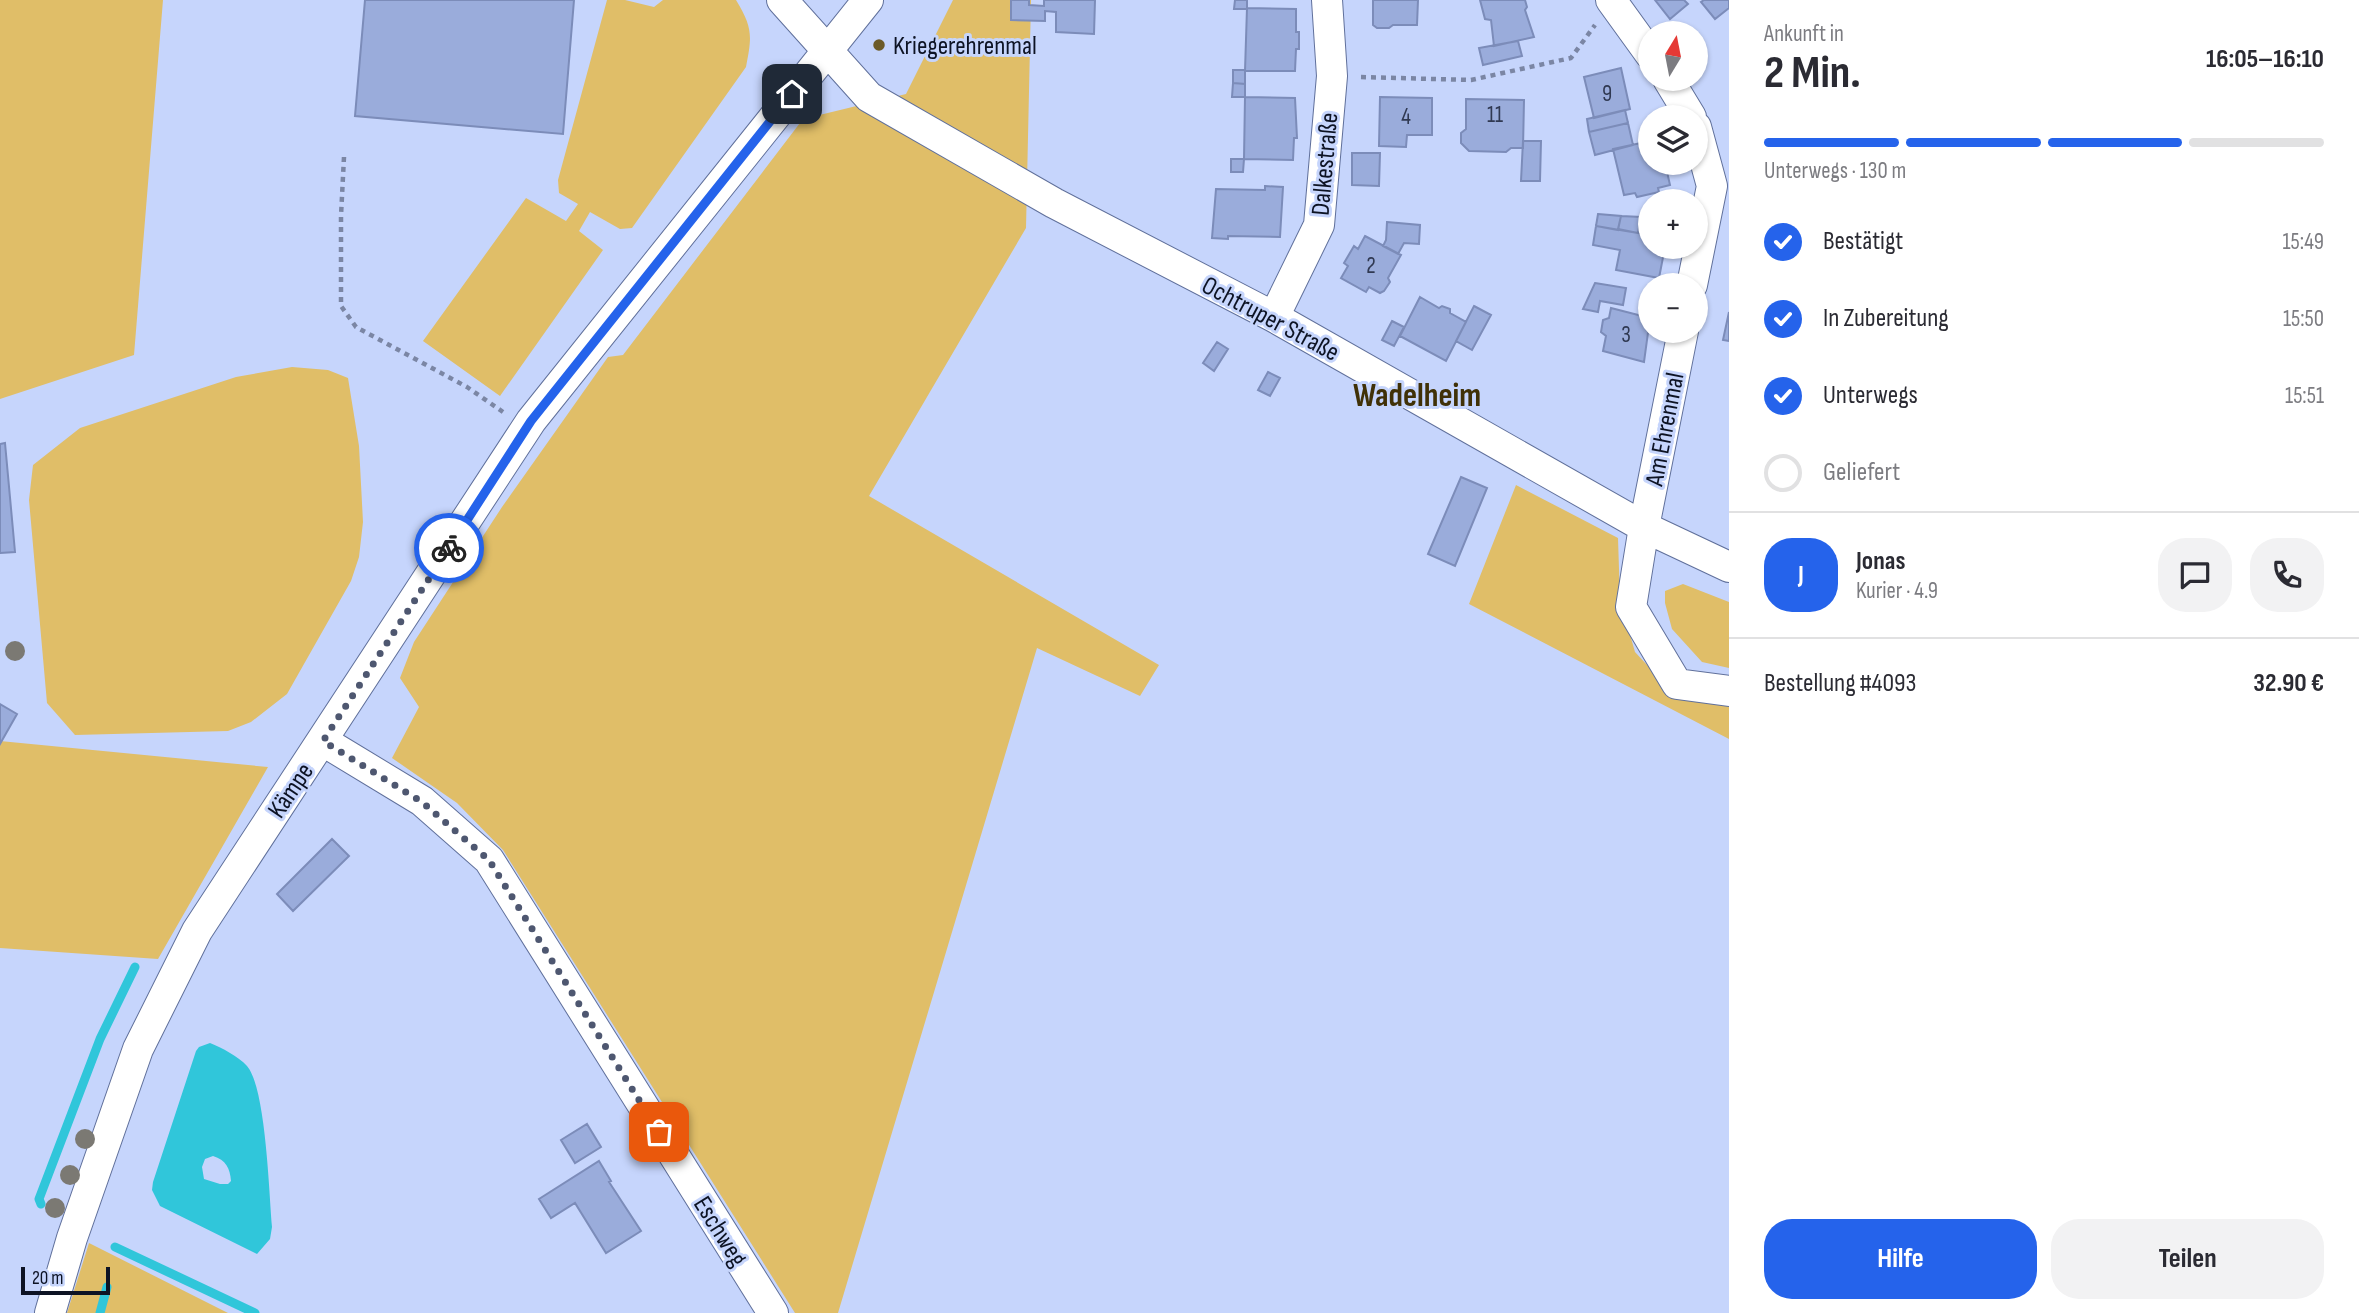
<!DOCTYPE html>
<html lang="de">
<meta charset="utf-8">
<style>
body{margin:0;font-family:"Sofia Sans Condensed",sans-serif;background:#f2f2f3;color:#2b2b33;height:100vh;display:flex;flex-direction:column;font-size:26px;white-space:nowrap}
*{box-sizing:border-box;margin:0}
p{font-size:23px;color:#7c7c81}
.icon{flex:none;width:38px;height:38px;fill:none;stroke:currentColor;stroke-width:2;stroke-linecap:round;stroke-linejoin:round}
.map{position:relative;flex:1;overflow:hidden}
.side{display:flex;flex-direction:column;background:#fff;width:630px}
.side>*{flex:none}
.needle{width:46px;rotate:10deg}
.fabs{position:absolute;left:1638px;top:21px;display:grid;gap:14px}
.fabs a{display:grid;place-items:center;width:70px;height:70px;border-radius:50%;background:#fff;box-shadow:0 2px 5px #0004;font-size:35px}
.scale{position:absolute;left:21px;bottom:18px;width:89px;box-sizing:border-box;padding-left:7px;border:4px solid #0d1324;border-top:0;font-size:19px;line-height:24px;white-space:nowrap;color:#0d1324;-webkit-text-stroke:5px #c6d5fc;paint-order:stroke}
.pin{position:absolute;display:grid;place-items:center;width:60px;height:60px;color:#fff;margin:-30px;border-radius:14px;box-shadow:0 4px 10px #0006}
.courier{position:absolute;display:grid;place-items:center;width:70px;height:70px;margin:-35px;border:5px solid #2563eb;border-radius:50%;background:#fff;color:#222;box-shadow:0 2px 9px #0007}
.headline em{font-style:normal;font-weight:700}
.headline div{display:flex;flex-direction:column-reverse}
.headline{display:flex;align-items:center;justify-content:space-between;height:119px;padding:0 35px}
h1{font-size:46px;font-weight:700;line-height:52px}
.bar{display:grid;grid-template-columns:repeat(4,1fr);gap:10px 7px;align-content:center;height:84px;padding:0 35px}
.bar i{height:9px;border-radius:5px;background:#e1e1e2}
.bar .active{background:#2563eb}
.bar p{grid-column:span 4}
.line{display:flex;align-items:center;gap:18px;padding:0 35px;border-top:2px solid #e1e1e2}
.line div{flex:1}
.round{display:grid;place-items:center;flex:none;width:74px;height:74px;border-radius:28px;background:#f2f2f3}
ol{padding:0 35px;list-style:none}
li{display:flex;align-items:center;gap:21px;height:77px}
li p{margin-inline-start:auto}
li .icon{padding:7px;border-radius:50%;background:#2563eb;color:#fff;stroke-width:4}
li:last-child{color:#7c7c81}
li i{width:38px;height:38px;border:4px solid #e1e1e2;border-radius:50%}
.action{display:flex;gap:14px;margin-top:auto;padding:14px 35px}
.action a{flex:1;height:80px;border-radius:28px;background:#2563eb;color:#fff;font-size:28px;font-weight:700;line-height:80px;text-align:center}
.action a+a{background:#f2f2f3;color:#2b2b33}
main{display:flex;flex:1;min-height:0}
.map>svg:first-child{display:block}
</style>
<main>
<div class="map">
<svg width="1729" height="1313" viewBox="0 0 1729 1313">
<rect width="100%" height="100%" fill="#c6d5fc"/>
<path fill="#e0be68" d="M0,0h163l-29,355 -134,44z
M607,0h18l29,7 9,-7h73c17,28 16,36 10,67l-114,161 -12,1 -30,-17 -11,19 24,19 -103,146 -77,-55 103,-143 40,23 12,-17 -19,-11 -1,-13z
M953,0h78l-5,228 -157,268 290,169 -19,31 -103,-48 -199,665h-43l-292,-463 -46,-47 -65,-45 27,-51 -19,-29 14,-36 88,-135 106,-150 15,-2 180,-236 103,-25z
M292,367l36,3 20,8 11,68 4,76 -4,35 -8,24 -64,113 -36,28 -23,9 -153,4 -28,-32 -18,-203 4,-35 47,-37 156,-51z
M1516,485l102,53 2,62 15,52 39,42 55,8v37l-260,-135z
M1683,584l46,18v66l-27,-6 -30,-33 -7,-26v-12z
M0,741l268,26 -110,192 -158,-11z
M89,1243l139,70h-161z"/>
<path fill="#30c6da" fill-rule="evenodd" d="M210,1043c12,5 28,13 37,23 19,22 22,128 25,161l-2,12 -13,15 -97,-48 -8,-16 1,-8 43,-131 3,-4zM213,1156c13,4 17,12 18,25l-3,3h-8l-16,-5 -2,-12 3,-8z"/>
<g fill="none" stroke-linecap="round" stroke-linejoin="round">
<path stroke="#30c6da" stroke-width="9" d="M41,1204l-2,-5 61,-160 35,-72
M115,1247l140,66
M100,1313l7,-26"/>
</g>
<path fill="#9aacdb" stroke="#7c8cb9" stroke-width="2" d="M365,0h209l-11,134 -208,-18z
M1011,0h18v5l15,1v-6h51l-1,34 -38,-2v-20l-11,-1v10l-34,-1z
M1235,0h12v9h-13z
M1373,0h45l-1,25h-24l-4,3h-12l-4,-3z
M1480,0h45l2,7 -2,3 9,27 -40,9 -3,-26 -6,-1z
M1655,0h29l4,4 -18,15z
M1704,0h25v8l-14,11 -14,-17z
M1247,8l49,1v23h3v17h-3l-1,22h-50z
M1518,41l4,15 -39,9 -4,-17z
M1621,68l9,41 -36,9 -10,-41z
M1233,70h12v14l-12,-1z
M1233,83l12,1v13h-13z
M1245,97l50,1 2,40h-3l-1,22 -49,-1z
M1380,97l52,1v37h-25l-1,12 -27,-1z
M1466,99l58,1 -1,48h-12l-5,4 -37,-1 -8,-8v-10l5,-4z
M1625,110l3,13 -39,9 -2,-13z
M1628,123l5,22 -38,10 -6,-23z
M1523,141h18l-1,40h-19z
M1650,141v22h15l5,22 -12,3 1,4 -22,5 -2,-4 -11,2 -11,-46z
M1352,153h28l-1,33 -27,-1z
M1231,159h13l-1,13h-12z
M1265,186l18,1 -3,50 -52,-1v3l-16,-1 4,-49 49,1z
M1598,214l23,2 -3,14 -22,-4z
M1621,216l20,1 -3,16 -20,-4z
M1387,222l33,3 -1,19 -15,-1 -6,11 -15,-8 3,-6z
M1596,226l54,9v12h15l-6,31 -43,-8 4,-20 -27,-5z
M1365,236l36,19 -13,23 2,4 -6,9 -4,2 -11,-6 -3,5 -25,-14 7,-12 -4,-3 10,-17 4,3z
M1595,283l31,5 -3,17 -23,-4 -2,11 -15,-3z
M1420,297l19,11 3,-2 8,3v4l16,9 -20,39 -46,-25z
M1474,306l17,9 -19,35 -16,-9z
M1611,308l39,10 -6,44 -41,-11 3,-15 -5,-4 2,-12 6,-2z
M1729,312v29l-6,-1z
M1392,321l12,6 -10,19 -12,-6z
M1217,342l11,7 -14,22 -11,-8z
M1268,372l12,6 -10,18 -12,-6z
M5,443l10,109 -15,1v-109z
M1461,477l26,11 -32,78 -27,-12z
M0,704l17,10 -17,30z
M332,839l17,17 -56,55 -16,-17z
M587,1124l14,23 -26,16 -14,-23z
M599,1161l12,20 -2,1 32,49 -35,22 -31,-50 -24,15 -12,-19z"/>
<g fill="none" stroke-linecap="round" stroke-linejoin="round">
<defs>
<path id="minor" d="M782,0l87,97 185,106 220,114 370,210 85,40
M1611,0l39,54
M1668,79l23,38
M1692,285l20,-99 -16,-59
M1274,317l45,-92 13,-149 -5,-76
M1683,331l-39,196 -13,80 46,77 52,7
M323,741l99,60 67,59 284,453
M50,1313l22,-75 66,-189 59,-118 334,-510 337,-421"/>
</defs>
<use href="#minor" stroke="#60709b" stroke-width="32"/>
<path stroke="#7b86a4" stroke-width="4.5" stroke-dasharray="5 5" stroke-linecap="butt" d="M1361,77l110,3 100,-22 24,-33
M344,157l-3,59v90l15,21 111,60 36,25"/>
<use href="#minor" stroke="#fff" stroke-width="30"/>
</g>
<g fill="#7b7973">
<circle cx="15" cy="651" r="10"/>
<circle cx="85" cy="1139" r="10"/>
<circle cx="70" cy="1175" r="10"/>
<circle cx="55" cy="1208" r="10"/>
</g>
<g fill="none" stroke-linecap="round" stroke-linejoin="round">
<path stroke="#4e5770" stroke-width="7" stroke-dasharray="0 12.6" d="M449,548l-126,193 99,61 67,58 170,272"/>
<path stroke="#2563eb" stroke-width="9" d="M449,548l82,-127 261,-327"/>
</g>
<circle fill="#6c5a28" stroke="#c6d5fc" stroke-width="2.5" cx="879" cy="45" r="7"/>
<g text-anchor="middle" stroke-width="6" stroke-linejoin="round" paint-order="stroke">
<g font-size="23" fill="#303952">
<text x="1607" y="101">9</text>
<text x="1495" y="122">11</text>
<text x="1406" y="124">4</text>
<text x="1371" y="273">2</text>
<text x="1626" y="342">3</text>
</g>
<g font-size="26" fill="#0d1324" stroke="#c6d5fc" text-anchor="start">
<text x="893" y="54">Kriegerehrenmal</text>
</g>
<g font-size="26" fill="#0d1324" stroke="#c6d5fc">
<text transform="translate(1324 164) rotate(-85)" y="9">Dalkestraße</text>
<text transform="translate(1271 318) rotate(28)" y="9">Ochtruper Straße</text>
<text transform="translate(1664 429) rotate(-79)" y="9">Am Ehrenmal</text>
<text transform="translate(290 790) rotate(-56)" y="9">Kämpe</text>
<text transform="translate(721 1231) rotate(58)" y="9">Eschweg</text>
</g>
<g font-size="33" font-weight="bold" fill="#403107" stroke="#c6d5fc">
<text x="1417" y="406">Wadelheim</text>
</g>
</g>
</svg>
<div class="fabs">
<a><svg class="needle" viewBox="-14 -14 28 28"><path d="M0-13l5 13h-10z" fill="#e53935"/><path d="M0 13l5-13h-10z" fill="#7c7c81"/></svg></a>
<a><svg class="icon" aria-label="layers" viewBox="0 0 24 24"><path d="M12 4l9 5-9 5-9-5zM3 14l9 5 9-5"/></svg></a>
<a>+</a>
<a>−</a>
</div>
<div class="scale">20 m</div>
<div class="pin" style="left:659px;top:1132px;background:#ea580c"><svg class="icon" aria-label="bag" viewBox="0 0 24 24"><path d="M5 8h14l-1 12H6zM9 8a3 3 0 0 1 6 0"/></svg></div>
<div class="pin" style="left:792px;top:94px;background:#1f2937"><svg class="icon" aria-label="home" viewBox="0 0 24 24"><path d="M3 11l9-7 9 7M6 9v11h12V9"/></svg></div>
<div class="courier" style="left:449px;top:548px"><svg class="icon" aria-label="bike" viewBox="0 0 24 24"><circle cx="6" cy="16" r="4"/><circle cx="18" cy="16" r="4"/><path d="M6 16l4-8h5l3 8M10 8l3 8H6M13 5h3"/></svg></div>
</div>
<section class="side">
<div class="headline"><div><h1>2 Min.</h1><p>Ankunft in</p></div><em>16:05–16:10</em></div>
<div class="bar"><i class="active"></i><i class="active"></i><i class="active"></i><i></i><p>Unterwegs · 130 m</p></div>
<ol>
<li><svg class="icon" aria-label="check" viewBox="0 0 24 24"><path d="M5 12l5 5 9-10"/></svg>Bestätigt<p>15:49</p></li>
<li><svg class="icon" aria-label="check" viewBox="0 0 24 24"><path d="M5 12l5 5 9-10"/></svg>In Zubereitung<p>15:50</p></li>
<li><svg class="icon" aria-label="check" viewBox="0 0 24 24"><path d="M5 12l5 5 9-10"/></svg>Unterwegs<p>15:51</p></li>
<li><i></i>Geliefert</li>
</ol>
<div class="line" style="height:126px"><b class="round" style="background:#2563eb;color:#fff">J</b><div><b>Jonas</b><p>Kurier · 4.9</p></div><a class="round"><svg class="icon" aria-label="chat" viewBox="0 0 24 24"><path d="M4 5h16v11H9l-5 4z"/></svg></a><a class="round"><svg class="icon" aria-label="phone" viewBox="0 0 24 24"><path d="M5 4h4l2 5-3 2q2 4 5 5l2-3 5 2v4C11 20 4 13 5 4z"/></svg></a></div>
<div class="line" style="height:91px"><div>Bestellung #4093</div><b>32.90 €</b></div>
<div class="action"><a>Hilfe</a><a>Teilen</a></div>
</section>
</main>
